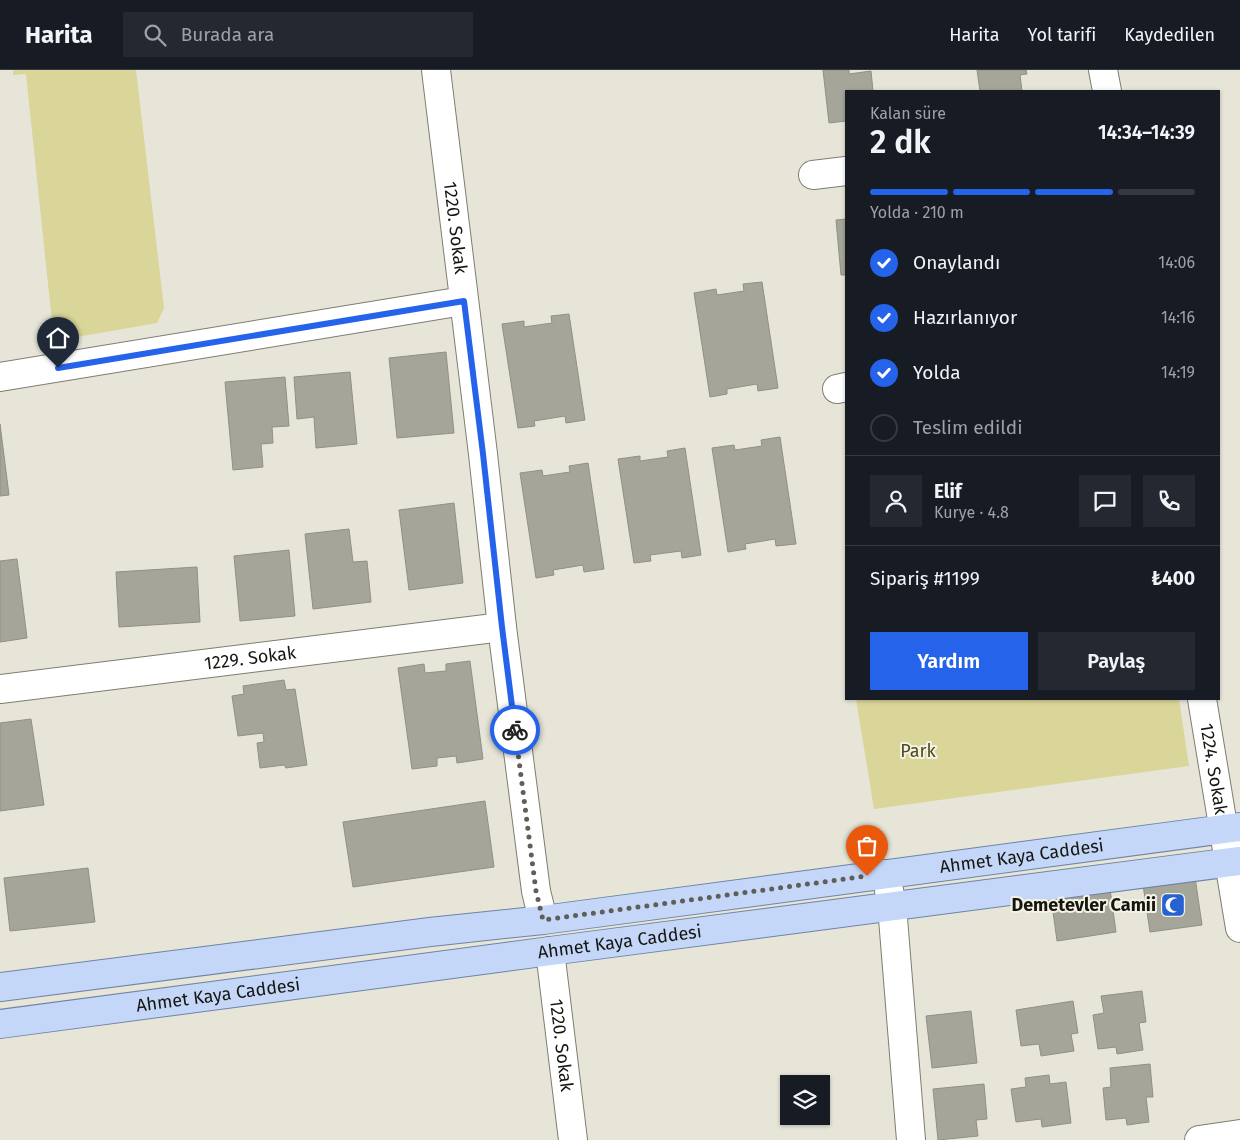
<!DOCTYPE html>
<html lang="tr">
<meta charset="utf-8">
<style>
body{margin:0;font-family:"Fira Sans",sans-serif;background:#242831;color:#f1f3f6;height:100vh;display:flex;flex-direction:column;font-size:19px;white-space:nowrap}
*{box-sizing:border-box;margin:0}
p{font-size:16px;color:#9ea1a6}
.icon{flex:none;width:28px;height:28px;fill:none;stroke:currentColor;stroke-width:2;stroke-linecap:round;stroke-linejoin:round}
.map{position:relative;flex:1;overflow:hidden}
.panel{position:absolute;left:845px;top:20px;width:375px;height:610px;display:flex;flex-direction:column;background:#171b24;border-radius:0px;box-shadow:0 1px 4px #0004}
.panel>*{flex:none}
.fabs{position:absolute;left:780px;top:1005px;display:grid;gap:10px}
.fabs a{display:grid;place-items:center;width:50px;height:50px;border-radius:0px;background:#171b24;box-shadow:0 1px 4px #0004;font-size:25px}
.pin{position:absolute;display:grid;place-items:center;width:42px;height:42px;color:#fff;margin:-51px -21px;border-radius:50% 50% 50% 0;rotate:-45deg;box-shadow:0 0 5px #0007}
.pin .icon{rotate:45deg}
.courier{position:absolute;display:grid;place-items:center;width:50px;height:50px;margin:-25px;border:4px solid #2563eb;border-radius:50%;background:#fff;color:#222;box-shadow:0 1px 6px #0007}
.head em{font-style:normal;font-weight:600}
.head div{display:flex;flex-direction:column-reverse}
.head{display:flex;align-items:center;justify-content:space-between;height:85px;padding:0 25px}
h1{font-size:32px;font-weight:600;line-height:38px}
.bar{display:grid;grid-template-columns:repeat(4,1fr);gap:8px 5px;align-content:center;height:60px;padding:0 25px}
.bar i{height:6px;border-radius:4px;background:#363941}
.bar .current{background:#2563eb}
.bar p{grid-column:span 4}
.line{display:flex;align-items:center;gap:12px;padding:0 25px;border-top:1px solid #363941}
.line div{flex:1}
.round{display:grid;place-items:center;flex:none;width:52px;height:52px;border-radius:0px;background:#242831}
ol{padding:0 25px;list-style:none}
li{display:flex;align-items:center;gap:15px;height:55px}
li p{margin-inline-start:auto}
li .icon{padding:5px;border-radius:50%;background:#2563eb;color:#fff;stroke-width:4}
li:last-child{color:#9ea1a6}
li i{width:28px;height:28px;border:2px solid #363941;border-radius:50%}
.cta{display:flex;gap:10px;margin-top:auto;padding:10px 25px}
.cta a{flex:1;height:58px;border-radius:0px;background:#2563eb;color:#fff;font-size:20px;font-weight:600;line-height:58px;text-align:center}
.cta a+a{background:#242831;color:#f1f3f6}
header{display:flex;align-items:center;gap:30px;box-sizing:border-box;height:70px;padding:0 25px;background:#171b24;border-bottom:1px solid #363941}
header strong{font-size:24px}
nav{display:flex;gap:28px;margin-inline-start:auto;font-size:18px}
.search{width:350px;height:45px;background:#242831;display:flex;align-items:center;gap:12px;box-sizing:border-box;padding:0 18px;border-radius:0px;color:#9ea1a6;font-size:19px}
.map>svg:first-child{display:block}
</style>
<header>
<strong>Harita</strong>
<div class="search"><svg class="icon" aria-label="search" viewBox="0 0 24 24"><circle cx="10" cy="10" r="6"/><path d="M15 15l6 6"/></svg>Burada ara</div>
<nav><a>Harita</a><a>Yol tarifi</a><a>Kaydedilen</a></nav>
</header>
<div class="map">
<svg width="1240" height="1070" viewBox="0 0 1240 1070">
<rect width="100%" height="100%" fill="#e6e5d8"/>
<path fill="#dad599" d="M13,0h123l28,238 -7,15 -103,18 -28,-267 -13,1z
M856,629h323l10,67 -315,43z"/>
<path fill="#a6a599" stroke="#909083" d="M823,0h26v4l22,-3 2,20h-27v30l-17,2z
M977,0h49l1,4 -7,1 2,16h-42z
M846,149v56h-5l-5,-55z
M762,212l16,106 -20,3 -1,-7 -30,5v5l-17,3 -16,-104 22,-4 1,6 27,-4 -1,-7z
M569,244l16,106 -19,3 -1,-7 -31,5 1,5 -17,2 -16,-104 22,-3v6l28,-4 -1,-7z
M446,282l8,81 -57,5 -8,-80z
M350,302l7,72 -41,4 -2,-31 -17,2 -3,-42z
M285,307l4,49 -17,1 1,16 -12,1 2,23 -30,3 -8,-88z
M0,354l9,71 -9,1z
M780,367l16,107 -20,2 -1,-7 -30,5 1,5 -18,3 -16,-104 22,-3 1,5 27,-4 -1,-6z
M685,378l16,107 -19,3 -1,-7 -31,4 1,6 -17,2 -16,-104 22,-3v5l28,-4 -1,-6z
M588,393l16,106 -20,3 -1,-7 -30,5 1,5 -18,3 -16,-105 22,-3 1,6 27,-4 -1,-6z
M454,433l9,80 -54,7 -10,-80z
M349,459l4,33 14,-1 4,41 -58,7 -8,-75z
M289,480l6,66 -55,5 -6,-65z
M17,489l10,79 -27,4v-81z
M197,497l3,55 -81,5 -3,-55z
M470,591l13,98 -26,4 -1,-7 -19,2v8l-25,3 -14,-101 26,-4 1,9 21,-2v-7z
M284,610l2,10 9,-1 12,76 -21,3 -2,-3 -24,3 -3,-25 7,-1 -1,-9 -25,3 -6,-40 12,-2 -1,-8z
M31,649l13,86 -44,6v-88z
M485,731l9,66 -141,20 -10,-65z
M88,798l7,54 -85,9 -6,-53z
M1195,807l7,48 -52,7 -7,-47z
M1110,819l6,43 -59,9 -6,-44z
M1142,921l4,31 -7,1 4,27 -26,4 -1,-7 -18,2 -5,-34 11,-2 -3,-17z
M1073,931l5,32 -7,1 3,17 -33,5 -2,-12 -18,2 -5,-36z
M971,941l6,52 -45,5 -6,-52z
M1150,994l3,33h-7l3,25 -22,3 -1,-7 -20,2 -3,-32 8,-1 -1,-19z
M1049,1005l1,9 16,-2 5,41 -29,4 -1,-8 -25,3 -5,-33 15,-2 -1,-9z
M984,1014l3,35 -11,1 2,16 -40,4 -5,-51z"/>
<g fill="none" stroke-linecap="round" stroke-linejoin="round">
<defs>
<g id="minor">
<path id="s1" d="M436,0l47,384 19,173 34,264 7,29"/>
<path d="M1103,0l4,21"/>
<path d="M813,105l33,-4"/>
<path d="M0,307l463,-76"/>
<path d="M837,319l9,-2"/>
<path id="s2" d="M0,619l502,-62"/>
<path id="s3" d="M1202,629l38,229"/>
<path d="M886,804l6,32 19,234"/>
<path id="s4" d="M550,881l23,189"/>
<path d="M1199,1070l41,-6"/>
</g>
<g id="major">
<path id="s5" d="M0,917l430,-55 113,-12 697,-93"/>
<path id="s6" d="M0,954l550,-73 690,-90"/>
</g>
</defs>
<use href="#minor" stroke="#7e7d71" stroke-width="30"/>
<use href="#major" stroke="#6e83a5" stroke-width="30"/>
<use href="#minor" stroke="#fff" stroke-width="28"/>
<use href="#major" stroke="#c4d7f8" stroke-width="28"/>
</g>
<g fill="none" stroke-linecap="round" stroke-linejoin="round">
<path stroke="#5f5e57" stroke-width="5" stroke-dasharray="0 9" d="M515,660l21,161 7,29 324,-44"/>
<path stroke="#2563eb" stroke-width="6" d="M58,298l406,-67 19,153 19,173 13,103"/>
</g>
<defs>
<symbol id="mosque-square" viewBox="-11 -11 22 22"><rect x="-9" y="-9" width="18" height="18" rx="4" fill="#2663d0" stroke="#f3f2e5"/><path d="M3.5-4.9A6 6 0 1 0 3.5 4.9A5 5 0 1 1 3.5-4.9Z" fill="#fff"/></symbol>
</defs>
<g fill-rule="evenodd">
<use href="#mosque-square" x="1159" y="821" width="28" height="28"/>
</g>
<g text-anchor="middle" stroke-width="4" stroke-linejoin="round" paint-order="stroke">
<g font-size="18" fill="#161611" stroke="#f3f2e5">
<text dy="6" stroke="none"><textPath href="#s1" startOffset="159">1220. Sokak</textPath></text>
<text dy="6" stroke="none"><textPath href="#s2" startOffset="252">1229. Sokak</textPath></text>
<text dy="6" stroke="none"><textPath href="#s3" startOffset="71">1224. Sokak</textPath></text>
<text dy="6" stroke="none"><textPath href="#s5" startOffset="1030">Ahmet Kaya Caddesi</textPath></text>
<text dy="6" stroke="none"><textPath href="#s6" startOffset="625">Ahmet Kaya Caddesi</textPath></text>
<text dy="6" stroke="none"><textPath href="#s6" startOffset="220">Ahmet Kaya Caddesi</textPath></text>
<text dy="6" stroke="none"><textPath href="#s4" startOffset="95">1220. Sokak</textPath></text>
</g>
<g font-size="18" fill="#4f4b1f" stroke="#f3f2e5">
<text x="918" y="687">Park</text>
</g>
<g font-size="18" font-weight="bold" fill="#161611" stroke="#f3f2e5" text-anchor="end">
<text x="1156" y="841">Demetevler Camii</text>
</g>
</g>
</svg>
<div class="fabs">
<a><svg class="icon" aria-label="layers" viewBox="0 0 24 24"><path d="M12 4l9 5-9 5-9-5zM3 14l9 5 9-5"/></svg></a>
</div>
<div class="pin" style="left:867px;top:806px;background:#ea580c"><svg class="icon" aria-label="bag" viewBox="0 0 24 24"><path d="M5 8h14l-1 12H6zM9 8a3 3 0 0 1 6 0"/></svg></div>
<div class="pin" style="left:58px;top:298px;background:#1f2937"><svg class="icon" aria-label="home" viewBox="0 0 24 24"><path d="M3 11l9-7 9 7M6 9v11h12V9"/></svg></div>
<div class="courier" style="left:515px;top:660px"><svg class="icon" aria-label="bike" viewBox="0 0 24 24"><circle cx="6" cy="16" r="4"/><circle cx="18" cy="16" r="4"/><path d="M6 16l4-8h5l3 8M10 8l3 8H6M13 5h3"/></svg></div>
<section class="panel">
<div class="head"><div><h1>2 dk</h1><p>Kalan süre</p></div><em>14:34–14:39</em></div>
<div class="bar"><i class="current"></i><i class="current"></i><i class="current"></i><i></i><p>Yolda · 210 m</p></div>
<ol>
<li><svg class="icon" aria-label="check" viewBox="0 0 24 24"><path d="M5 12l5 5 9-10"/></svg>Onaylandı<p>14:06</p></li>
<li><svg class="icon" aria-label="check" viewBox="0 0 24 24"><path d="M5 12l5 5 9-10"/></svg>Hazırlanıyor<p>14:16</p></li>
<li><svg class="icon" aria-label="check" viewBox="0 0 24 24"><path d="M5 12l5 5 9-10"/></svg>Yolda<p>14:19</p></li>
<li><i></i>Teslim edildi</li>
</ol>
<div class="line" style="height:90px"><a class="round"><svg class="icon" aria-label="person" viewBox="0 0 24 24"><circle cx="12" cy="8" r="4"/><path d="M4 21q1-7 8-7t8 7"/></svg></a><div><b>Elif</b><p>Kurye · 4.8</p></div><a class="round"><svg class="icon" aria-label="chat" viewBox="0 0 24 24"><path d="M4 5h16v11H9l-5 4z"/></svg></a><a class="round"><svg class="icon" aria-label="phone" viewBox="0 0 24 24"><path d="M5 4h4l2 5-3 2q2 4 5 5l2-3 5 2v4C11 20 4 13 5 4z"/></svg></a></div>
<div class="line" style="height:65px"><div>Sipariş #1199</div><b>₺400</b></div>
<div class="cta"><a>Yardım</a><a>Paylaş</a></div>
</section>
</div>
